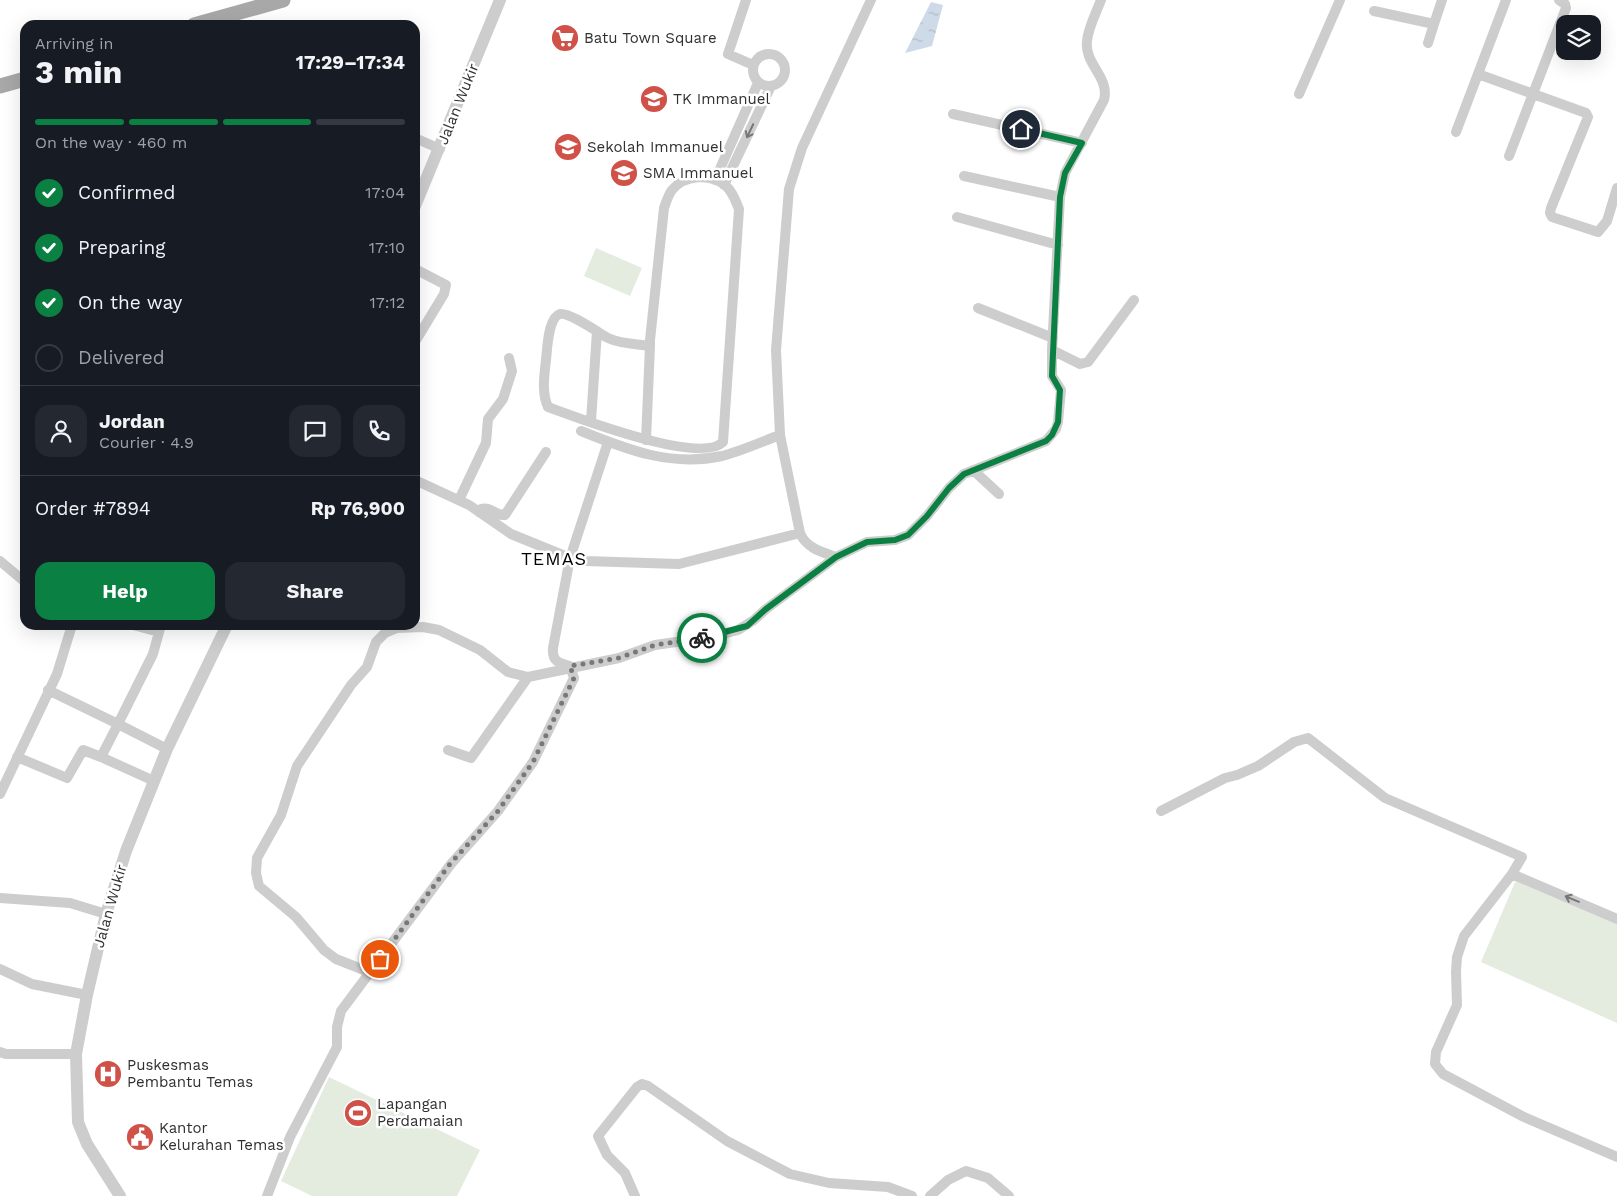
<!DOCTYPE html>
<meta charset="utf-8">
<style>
body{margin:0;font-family:"Work Sans",sans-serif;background:#242831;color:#f1f3f6;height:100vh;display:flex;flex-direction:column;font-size:19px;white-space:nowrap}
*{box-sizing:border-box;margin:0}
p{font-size:16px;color:#9ea1a6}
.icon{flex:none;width:28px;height:28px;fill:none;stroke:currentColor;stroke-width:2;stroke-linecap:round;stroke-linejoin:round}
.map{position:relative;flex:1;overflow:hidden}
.panel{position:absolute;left:20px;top:20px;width:400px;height:610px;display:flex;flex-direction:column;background:#171b24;border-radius:15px;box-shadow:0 5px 20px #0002}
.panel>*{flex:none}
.fabs{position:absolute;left:1556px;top:15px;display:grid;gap:10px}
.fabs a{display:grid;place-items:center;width:45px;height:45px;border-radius:10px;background:#171b24;box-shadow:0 5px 20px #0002;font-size:25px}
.pin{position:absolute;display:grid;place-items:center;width:42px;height:42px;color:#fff;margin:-21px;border:2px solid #fff;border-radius:50%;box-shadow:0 1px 5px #0007}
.courier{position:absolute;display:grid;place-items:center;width:50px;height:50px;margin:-25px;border:4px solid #0b8043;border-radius:50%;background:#fff;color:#222;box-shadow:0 1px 6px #0007}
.headline em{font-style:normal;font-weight:700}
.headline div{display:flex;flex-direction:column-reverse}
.headline{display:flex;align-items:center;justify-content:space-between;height:85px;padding:0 15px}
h1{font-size:32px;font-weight:700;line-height:38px}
.bar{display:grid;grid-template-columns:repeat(4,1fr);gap:8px 5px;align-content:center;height:60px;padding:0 15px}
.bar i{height:6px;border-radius:4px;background:#363941}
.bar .current{background:#0b8043}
.bar p{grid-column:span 4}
.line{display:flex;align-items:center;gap:12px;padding:0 15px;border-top:1px solid #363941}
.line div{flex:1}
.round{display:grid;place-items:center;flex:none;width:52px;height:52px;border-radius:15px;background:#242831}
ol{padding:0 15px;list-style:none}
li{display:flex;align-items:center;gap:15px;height:55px}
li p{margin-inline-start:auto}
li .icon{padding:5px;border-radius:50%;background:#0b8043;color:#fff;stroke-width:4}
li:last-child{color:#9ea1a6}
li i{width:28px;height:28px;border:2px solid #363941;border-radius:50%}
.cta{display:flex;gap:10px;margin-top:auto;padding:10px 15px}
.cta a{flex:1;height:58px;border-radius:15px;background:#0b8043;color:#fff;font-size:20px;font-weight:700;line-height:58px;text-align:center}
.cta a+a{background:#242831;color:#f1f3f6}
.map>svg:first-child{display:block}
</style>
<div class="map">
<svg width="1617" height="1196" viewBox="0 0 1617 1196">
<defs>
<pattern id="water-ripples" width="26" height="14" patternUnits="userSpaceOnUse" patternTransform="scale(1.25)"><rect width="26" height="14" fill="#cedae8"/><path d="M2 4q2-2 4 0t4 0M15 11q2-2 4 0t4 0" fill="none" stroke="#b1bbc7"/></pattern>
</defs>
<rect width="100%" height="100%" fill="#fff"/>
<path fill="#e4ebdf" d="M596,248l46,20 -12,28 -46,-20z
M1516,880l101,43v100l-136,-61z
M329,1077l151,73 -23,46h-145l-31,-15z"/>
<path fill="url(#water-ripples)" d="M931,2l12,3 -11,41 -27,7z"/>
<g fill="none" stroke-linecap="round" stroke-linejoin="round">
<path stroke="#cdcdcd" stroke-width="10" d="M746,0l-18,54 25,11
M871,0l-69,148 -13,41 -13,161 4,85 20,98c6,15 22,19 36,24l31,-15 28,-2 13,-5 19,-19 22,-28 15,-14 82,-33 10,-12 2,-7 3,-32 -9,-14v-26l8,-153 5,-24 39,-73c6,-23 -20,-36 -17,-59 1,-13 9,-28 14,-41
M1374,11l60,13 8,-24
M1428,43l6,-19
M753 70a16 16 0 1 1 32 0a16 16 0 1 1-32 0Z
M1478,74l108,39 2,4 -37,91 -1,5 2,4 46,15 9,-11 10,-33
M1299,94l41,-94
M953,114l129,29
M1456,132l50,-132
M415,138l25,11
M1509,156l57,-148 -1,-4 -6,-4
M964,176l96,21
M715,180l43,-97
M724,185l47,-99
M957,217l101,28
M415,269l31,16 -2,9 -29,48
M978,308l75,30
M1052,350l28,14 8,-2 46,-62
M591,421l6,-90
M581,431c47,19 90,36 141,25 20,-5 39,-14 58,-21
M646,440l4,-94v-6l14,-132c2,-5 4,-13 8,-18 12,-15 38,-17 53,-5 8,7 10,15 14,24l-16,233c-23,23 -145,-24 -175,-35 -8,-17 -2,-40 -1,-58 1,-9 3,-32 13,-35 9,-2 39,19 48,24 13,6 28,6 42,8
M973,470l26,24
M415,480l54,25 42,29 59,24 15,3 94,3 121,-31
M459,500l27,-57 2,-24 15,-20 9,-28 -3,-13
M479,512l2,-3c10,-3 15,7 24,6l41,-63
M0,561l25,21
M133,625l26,7
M161,625l-8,29 -35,70 49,25
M48,690l70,34 -17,33 53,24
M448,750l23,8 57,-81
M17,757l50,21 16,-28 18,7
M0,794l57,-120 15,-49
M1161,811l64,-33 12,-3 21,-9 36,-24 14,-4 77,60 137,59 -10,17 -48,62 -7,21 -1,15 1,33 -21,47 -1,12 8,10 81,43 93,40
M1512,874l105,45
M0,898l70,5 36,11
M0,969l32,15 55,11
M369,972l-33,-13 -12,-9 -28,-33 -37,-31 -3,-13 1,-15 24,-43 16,-49 54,-81 16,-18 9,-25 9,-9 12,-5 26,-1 16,3 41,20 28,22 20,5 91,-19 36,-13 56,-8 27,-7 16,-10 12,-11 70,-52
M0,1052l6,2h70
M267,1196l23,-59 47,-90v-20l4,-16 110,-147 47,-53 35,-49 41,-84 -4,-12c-12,-3 -18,-5 -17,-18l17,-90 38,-116
M635,1196l-10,-23 -18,-18 -9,-19 39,-49 5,-3 6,2 79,55 63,33 39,9 59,4 24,9
M930,1196l18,-16 18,-9 22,7 21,18"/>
<path stroke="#cdcdcd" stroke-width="12" d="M415,206l85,-206
M120,1196l-33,-52 -9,-22 -2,-68 11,-59 19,-81 20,-63 41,-102 60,-124"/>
<path stroke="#a8a8a8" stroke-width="15" d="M194,25l89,-25
M0,86l25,-7"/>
</g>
<defs><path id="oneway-shaft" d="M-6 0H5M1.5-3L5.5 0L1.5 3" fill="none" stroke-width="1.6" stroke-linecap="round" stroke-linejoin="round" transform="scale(1.25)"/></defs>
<g stroke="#777">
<use href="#oneway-shaft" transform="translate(750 131) rotate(115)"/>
<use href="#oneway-shaft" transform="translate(1572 899) rotate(-157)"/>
</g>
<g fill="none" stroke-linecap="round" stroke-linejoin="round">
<path stroke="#787878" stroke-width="5" stroke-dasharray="0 9" d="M380,959l70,-95 48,-53 35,-49 41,-84 -4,-12 49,-8 36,-13 47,-7"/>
<path stroke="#0b8043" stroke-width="6" d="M702,638l45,-12 19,-17 70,-52 31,-15 28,-2 13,-5 19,-19 22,-28 15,-14 82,-33 6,-6 6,-13 2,-32 -8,-14 8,-179 5,-24 17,-30 -61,-14"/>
</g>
<defs>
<symbol id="supermarket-disc" viewBox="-11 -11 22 22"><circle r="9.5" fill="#d05148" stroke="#fff"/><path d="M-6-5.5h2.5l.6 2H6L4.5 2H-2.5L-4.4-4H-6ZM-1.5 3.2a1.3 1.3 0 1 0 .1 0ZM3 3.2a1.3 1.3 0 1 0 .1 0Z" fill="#fff"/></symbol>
<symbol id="school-disc" viewBox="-11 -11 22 22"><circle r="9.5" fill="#d05148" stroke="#fff"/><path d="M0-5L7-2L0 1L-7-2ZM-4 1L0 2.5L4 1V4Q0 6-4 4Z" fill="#fff"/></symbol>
<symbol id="hospital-disc" viewBox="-11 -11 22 22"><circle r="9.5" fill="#d05148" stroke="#fff"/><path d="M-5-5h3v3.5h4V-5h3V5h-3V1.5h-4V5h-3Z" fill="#fff"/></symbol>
<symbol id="stadium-disc" viewBox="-11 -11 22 22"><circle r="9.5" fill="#d05148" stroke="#fff"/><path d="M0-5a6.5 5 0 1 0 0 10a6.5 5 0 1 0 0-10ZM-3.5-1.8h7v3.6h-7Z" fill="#fff"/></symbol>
<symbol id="civic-disc" viewBox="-11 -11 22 22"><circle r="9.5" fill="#d05148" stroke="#fff"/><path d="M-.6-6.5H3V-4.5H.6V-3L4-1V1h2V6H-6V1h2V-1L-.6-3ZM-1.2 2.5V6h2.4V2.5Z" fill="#fff"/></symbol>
</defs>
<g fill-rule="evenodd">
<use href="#supermarket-disc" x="549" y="22" width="32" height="32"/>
<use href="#school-disc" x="638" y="83" width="32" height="32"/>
<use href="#school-disc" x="552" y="131" width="32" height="32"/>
<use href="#school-disc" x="608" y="157" width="32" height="32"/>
<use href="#hospital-disc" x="92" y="1058" width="32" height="32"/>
<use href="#stadium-disc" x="342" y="1097" width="32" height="32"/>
<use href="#civic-disc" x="124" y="1121" width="32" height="32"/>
</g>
<g text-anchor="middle" stroke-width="5" stroke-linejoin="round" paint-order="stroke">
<g font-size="15" fill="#303030" stroke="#fff" text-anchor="start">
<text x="584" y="43">Batu Town Square</text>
<text x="673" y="104">TK Immanuel</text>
<text x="587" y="152">Sekolah Immanuel</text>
<text x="643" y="178">SMA Immanuel</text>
<text x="127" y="1070">Puskesmas<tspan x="127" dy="17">Pembantu Temas</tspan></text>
<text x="377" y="1109">Lapangan<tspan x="377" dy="17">Perdamaian</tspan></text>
<text x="159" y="1133">Kantor<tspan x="159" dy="17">Kelurahan Temas</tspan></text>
</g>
<g font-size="15" fill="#303030" stroke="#fff">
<text transform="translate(458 104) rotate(-68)" y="5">Jalan Wukir</text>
<text transform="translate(110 906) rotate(-74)" y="5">Jalan Wukir</text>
</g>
<g font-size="18" letter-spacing="1" fill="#000" stroke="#fff">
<text x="554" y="565">TEMAS</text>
</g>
</g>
</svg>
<div class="fabs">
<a><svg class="icon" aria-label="layers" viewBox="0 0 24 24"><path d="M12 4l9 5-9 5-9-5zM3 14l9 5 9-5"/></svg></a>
</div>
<div class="pin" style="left:380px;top:959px;background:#ea580c"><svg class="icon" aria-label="bag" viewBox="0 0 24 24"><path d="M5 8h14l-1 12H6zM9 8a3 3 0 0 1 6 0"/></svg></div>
<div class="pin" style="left:1021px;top:129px;background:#1f2937"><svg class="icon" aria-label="home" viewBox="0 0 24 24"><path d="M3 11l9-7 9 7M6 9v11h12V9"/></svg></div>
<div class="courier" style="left:702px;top:638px"><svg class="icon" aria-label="bike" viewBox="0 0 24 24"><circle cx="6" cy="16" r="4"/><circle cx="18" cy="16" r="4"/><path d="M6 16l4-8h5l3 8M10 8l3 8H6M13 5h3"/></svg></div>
<section class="panel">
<div class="headline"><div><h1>3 min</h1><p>Arriving in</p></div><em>17:29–17:34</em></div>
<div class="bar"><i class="current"></i><i class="current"></i><i class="current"></i><i></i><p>On the way · 460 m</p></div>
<ol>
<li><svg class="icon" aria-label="check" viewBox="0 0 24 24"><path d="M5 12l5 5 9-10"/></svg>Confirmed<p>17:04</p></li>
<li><svg class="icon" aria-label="check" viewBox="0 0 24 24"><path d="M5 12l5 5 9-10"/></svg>Preparing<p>17:10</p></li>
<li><svg class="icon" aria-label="check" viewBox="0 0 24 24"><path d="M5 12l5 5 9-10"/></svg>On the way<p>17:12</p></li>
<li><i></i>Delivered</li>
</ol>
<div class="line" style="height:90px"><a class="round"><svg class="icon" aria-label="person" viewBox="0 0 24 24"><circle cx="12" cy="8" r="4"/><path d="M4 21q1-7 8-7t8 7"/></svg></a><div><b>Jordan</b><p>Courier · 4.9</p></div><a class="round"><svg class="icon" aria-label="chat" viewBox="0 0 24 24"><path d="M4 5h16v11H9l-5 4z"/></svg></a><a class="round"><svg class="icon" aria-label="phone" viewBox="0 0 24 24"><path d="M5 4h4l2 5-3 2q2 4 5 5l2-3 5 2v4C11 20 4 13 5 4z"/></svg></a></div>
<div class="line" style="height:65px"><div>Order #7894</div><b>Rp 76,900</b></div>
<div class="cta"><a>Help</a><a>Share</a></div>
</section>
</div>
